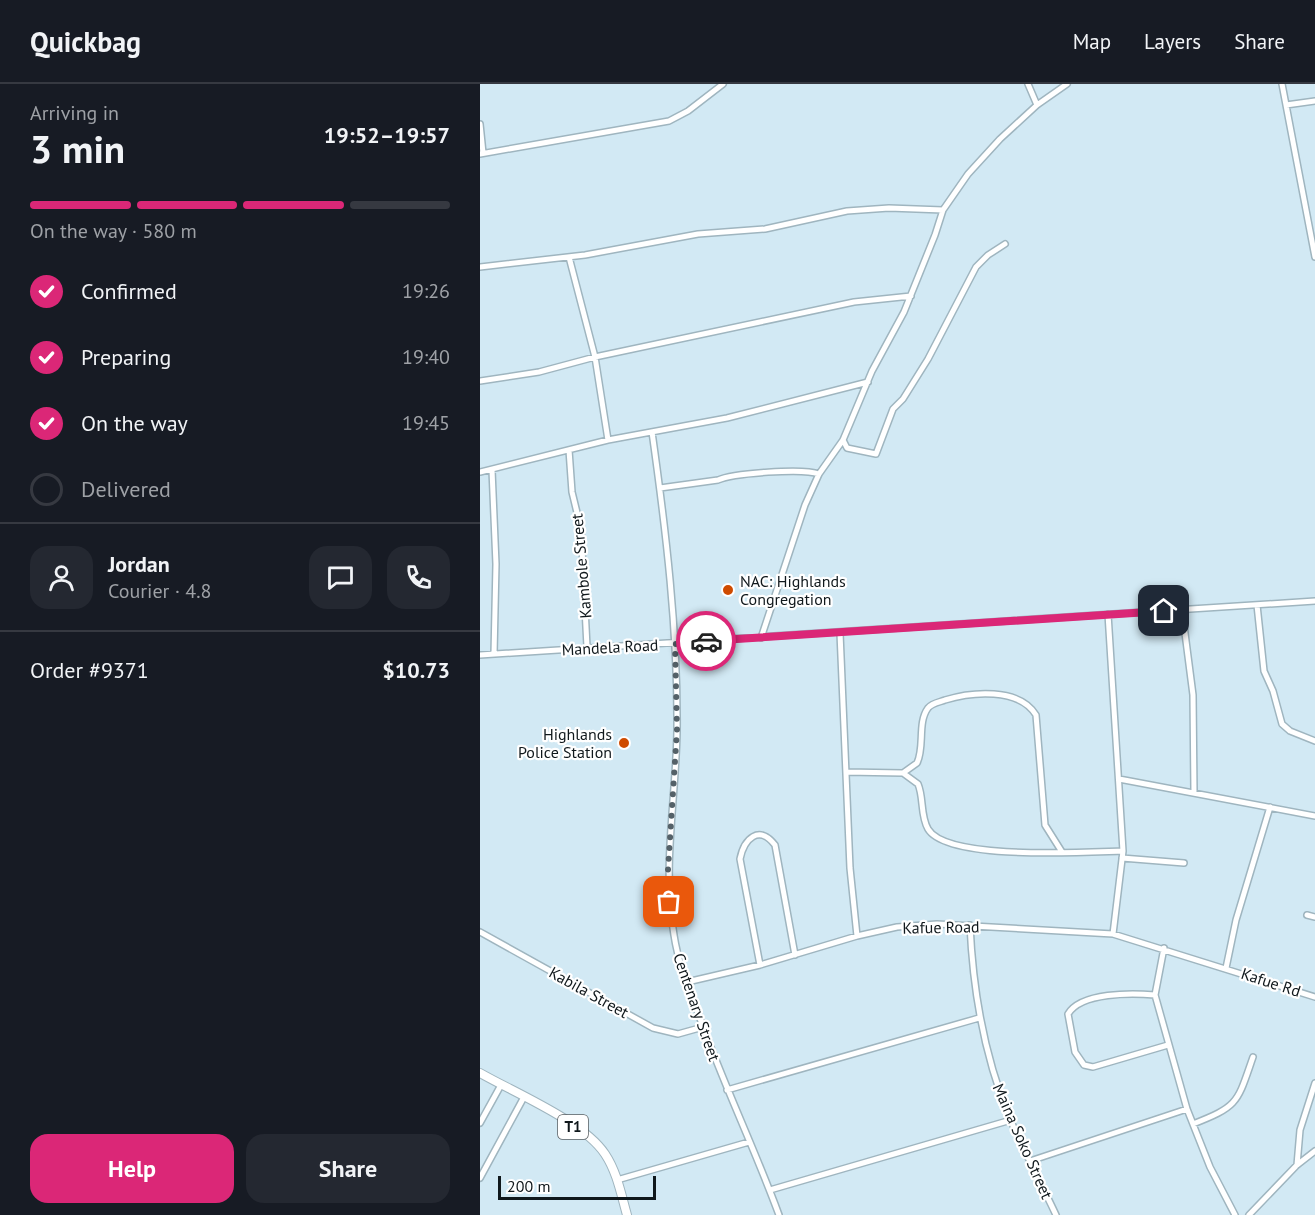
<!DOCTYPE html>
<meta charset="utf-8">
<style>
body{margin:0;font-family:"PT Sans",sans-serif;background:#242831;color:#f1f3f6;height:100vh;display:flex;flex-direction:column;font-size:22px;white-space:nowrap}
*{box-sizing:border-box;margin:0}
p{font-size:20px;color:#9ea1a6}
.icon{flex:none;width:33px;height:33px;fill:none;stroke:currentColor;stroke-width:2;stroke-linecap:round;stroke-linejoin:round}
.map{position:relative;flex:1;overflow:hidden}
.sheet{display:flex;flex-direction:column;background:#171b24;width:480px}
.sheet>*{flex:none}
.scale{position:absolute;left:18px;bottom:15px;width:158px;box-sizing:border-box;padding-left:6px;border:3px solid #10181c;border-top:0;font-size:16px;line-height:21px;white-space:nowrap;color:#10181c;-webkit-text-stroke:4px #fff;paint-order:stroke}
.pin{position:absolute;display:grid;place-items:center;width:51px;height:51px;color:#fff;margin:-26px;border-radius:12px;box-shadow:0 3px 9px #0006}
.courier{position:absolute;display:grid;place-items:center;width:60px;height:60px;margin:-30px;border:4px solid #db2777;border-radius:50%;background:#fff;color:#222;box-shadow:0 2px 8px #0007}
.head em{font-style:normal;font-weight:600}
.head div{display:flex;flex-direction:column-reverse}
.head{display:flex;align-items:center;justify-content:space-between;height:102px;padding:0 30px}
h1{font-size:39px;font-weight:600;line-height:45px}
.bar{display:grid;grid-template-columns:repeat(4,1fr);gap:9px 6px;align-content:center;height:72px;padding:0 30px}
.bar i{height:8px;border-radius:4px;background:#363941}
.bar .on{background:#db2777}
.bar p{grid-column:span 4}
.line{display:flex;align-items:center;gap:15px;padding:0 30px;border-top:2px solid #363941}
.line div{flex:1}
.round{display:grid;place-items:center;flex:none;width:63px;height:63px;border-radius:18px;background:#242831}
ol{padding:0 30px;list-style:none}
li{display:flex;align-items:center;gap:18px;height:66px}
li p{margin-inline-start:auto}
li .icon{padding:6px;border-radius:50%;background:#db2777;color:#fff;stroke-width:4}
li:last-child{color:#9ea1a6}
li i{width:33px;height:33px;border:3px solid #363941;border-radius:50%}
.cta{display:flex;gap:12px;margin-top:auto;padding:12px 30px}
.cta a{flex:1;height:69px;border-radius:18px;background:#db2777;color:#fff;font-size:24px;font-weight:600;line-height:69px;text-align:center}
.cta a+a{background:#242831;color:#f1f3f6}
header{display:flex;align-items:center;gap:36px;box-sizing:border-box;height:84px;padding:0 30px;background:#171b24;border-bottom:2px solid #363941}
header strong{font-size:28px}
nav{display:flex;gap:33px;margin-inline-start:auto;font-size:21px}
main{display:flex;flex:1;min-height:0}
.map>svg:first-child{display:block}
</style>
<header>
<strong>Quickbag</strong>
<nav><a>Map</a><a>Layers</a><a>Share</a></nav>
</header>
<main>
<section class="sheet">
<div class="head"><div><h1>3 min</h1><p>Arriving in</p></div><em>19:52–19:57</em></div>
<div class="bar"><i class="on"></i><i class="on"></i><i class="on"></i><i></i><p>On the way · 580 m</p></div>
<ol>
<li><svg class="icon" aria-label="check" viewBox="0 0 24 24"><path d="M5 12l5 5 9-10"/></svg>Confirmed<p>19:26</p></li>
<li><svg class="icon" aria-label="check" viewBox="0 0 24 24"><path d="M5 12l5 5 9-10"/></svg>Preparing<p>19:40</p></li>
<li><svg class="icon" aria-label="check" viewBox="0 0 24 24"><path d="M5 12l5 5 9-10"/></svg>On the way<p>19:45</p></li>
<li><i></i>Delivered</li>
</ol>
<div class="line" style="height:108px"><a class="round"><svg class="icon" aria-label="person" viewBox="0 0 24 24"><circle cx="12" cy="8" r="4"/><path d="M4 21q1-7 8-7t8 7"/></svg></a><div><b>Jordan</b><p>Courier · 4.8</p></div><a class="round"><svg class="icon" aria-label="chat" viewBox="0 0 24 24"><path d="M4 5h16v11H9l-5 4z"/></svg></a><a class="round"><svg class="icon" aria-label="phone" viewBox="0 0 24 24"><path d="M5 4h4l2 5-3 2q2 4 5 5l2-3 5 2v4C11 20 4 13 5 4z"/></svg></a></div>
<div class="line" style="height:78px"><div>Order #9371</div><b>$10.73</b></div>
<div class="cta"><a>Help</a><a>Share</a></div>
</section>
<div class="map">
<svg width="835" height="1131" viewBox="0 0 835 1131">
<rect width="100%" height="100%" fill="#d2e9f4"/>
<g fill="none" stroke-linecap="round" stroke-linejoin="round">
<defs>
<path id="minor" d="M548,0l9,21
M802,0l33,173
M806,21l29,-4
M0,40l3,29
M0,70l189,-33 19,-10 35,-27
M89,173l26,100 13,83
M0,183l105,-12 113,-21 67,-5 82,-18 42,-3 54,2
M0,297l59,-9 56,-15 259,-55 57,-6
M172,348c14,99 26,199 25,299 -1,68 -15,136 -3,204 4,27 14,52 24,78 24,68 56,134 81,202
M363,356l4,8 29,6 17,-45 10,-10 25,-40 48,-92 12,-12 17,-11
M89,366l3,42 9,37 6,118
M12,386l4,94 -2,90
M0,388l128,-32 119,-22 141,-36
M180,404l58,-8c15,-7 85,-12 101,-6
M777,521l7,66 9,20 9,33 8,7 25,10
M702,526l11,85 1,97
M628,530l15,237 -10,83
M360,549l10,235 7,68
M281,554l44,-133 14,-31 24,-34 29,-69 32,-59 31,-77 8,-25 25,-36 32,-35 37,-34 30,-21
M0,571l835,-54
M366,688l57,1 14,-10c8,-16 0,-40 11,-55 4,-5 12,-6 17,-8 26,-8 74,-13 91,15l9,110 17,27
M423,689l15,11c6,14 2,31 10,45 19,32 158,23 195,22
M639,695l196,37
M642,774l62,5
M827,831l8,2
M490,841c3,68 14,131 40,194 14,32 31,64 46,96
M0,848l173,96 25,6 25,-7
M684,864l-9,47 32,114 23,58 25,48
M280,881l-20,-106c4,-20 19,-35 35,-14l20,110
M746,884l10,-48 34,-113
M207,898l73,-17 97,-29 40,-9 40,-3 176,10 202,63
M675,911c-23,-2 -74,-3 -87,19l7,38 9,13 9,2 75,-22
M247,1006l252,-72
M0,1039l21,-38
M713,1040c46,-18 44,-21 60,-67
M550,1077l157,-52
M817,1081l3,-35 15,-47
M0,1094l44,-81
M137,1096l132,-38
M290,1106l241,-70
M769,1131l48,-50 18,-14"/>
<path id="highway" d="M0,989c35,20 103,48 125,81 12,18 16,40 22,61"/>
</defs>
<use href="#minor" stroke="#9fb5bf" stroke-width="8"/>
<use href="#highway" stroke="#9fb5bf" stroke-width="10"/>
<use href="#minor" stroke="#fff" stroke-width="5"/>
<use href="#highway" stroke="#fff" stroke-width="8"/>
</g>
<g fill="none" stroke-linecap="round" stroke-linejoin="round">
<path stroke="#546168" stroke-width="6" stroke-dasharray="0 10.8" d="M189,818l-1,-32 9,-140 -2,-86 31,-3"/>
<path stroke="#db2777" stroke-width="8" d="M226,557l458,-30"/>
</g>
<g fill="#cf4b00" stroke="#fff" stroke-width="2">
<circle cx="248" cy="506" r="6"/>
<circle cx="144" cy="659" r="6"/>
</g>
<g text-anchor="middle" stroke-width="4.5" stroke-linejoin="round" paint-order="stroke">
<rect fill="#fff" stroke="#585d60" stroke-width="1.5" x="78" y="1031" width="30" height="24" rx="4.5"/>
<g font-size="15" font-weight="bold" fill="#10181c">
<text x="93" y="1048">T1</text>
</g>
<g font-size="16" fill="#10181c" stroke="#fff">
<text transform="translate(101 482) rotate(-95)" y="6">Kambole Street</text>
<text transform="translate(130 563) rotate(-3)" y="6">Mandela Road</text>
<text transform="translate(461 843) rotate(-1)" y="6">Kafue Road</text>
<text transform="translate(791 898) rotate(18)" y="6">Kafue Rd</text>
<text transform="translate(109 908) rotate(29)" y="6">Kabila Street</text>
<text transform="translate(217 923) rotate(71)" y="6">Centenary Street</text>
<text transform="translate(543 1057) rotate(66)" y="6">Maina Soko Street</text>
</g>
<g font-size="16" fill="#10181c" stroke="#fff" text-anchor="start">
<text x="260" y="503">NAC: Highlands<tspan x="260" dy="18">Congregation</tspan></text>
<text x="132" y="656" text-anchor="end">Highlands<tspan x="132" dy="18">Police Station</tspan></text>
</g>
</g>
</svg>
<div class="scale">200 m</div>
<div class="pin" style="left:189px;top:818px;background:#ea580c"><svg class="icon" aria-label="bag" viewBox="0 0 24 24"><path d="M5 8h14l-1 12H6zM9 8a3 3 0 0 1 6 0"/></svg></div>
<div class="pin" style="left:684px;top:527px;background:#1f2937"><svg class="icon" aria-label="home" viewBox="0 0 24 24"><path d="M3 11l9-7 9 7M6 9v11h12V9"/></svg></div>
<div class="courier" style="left:226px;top:557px"><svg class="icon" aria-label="car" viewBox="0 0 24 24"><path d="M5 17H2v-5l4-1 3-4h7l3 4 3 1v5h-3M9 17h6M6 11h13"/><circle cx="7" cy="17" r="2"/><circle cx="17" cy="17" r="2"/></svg></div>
</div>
</main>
